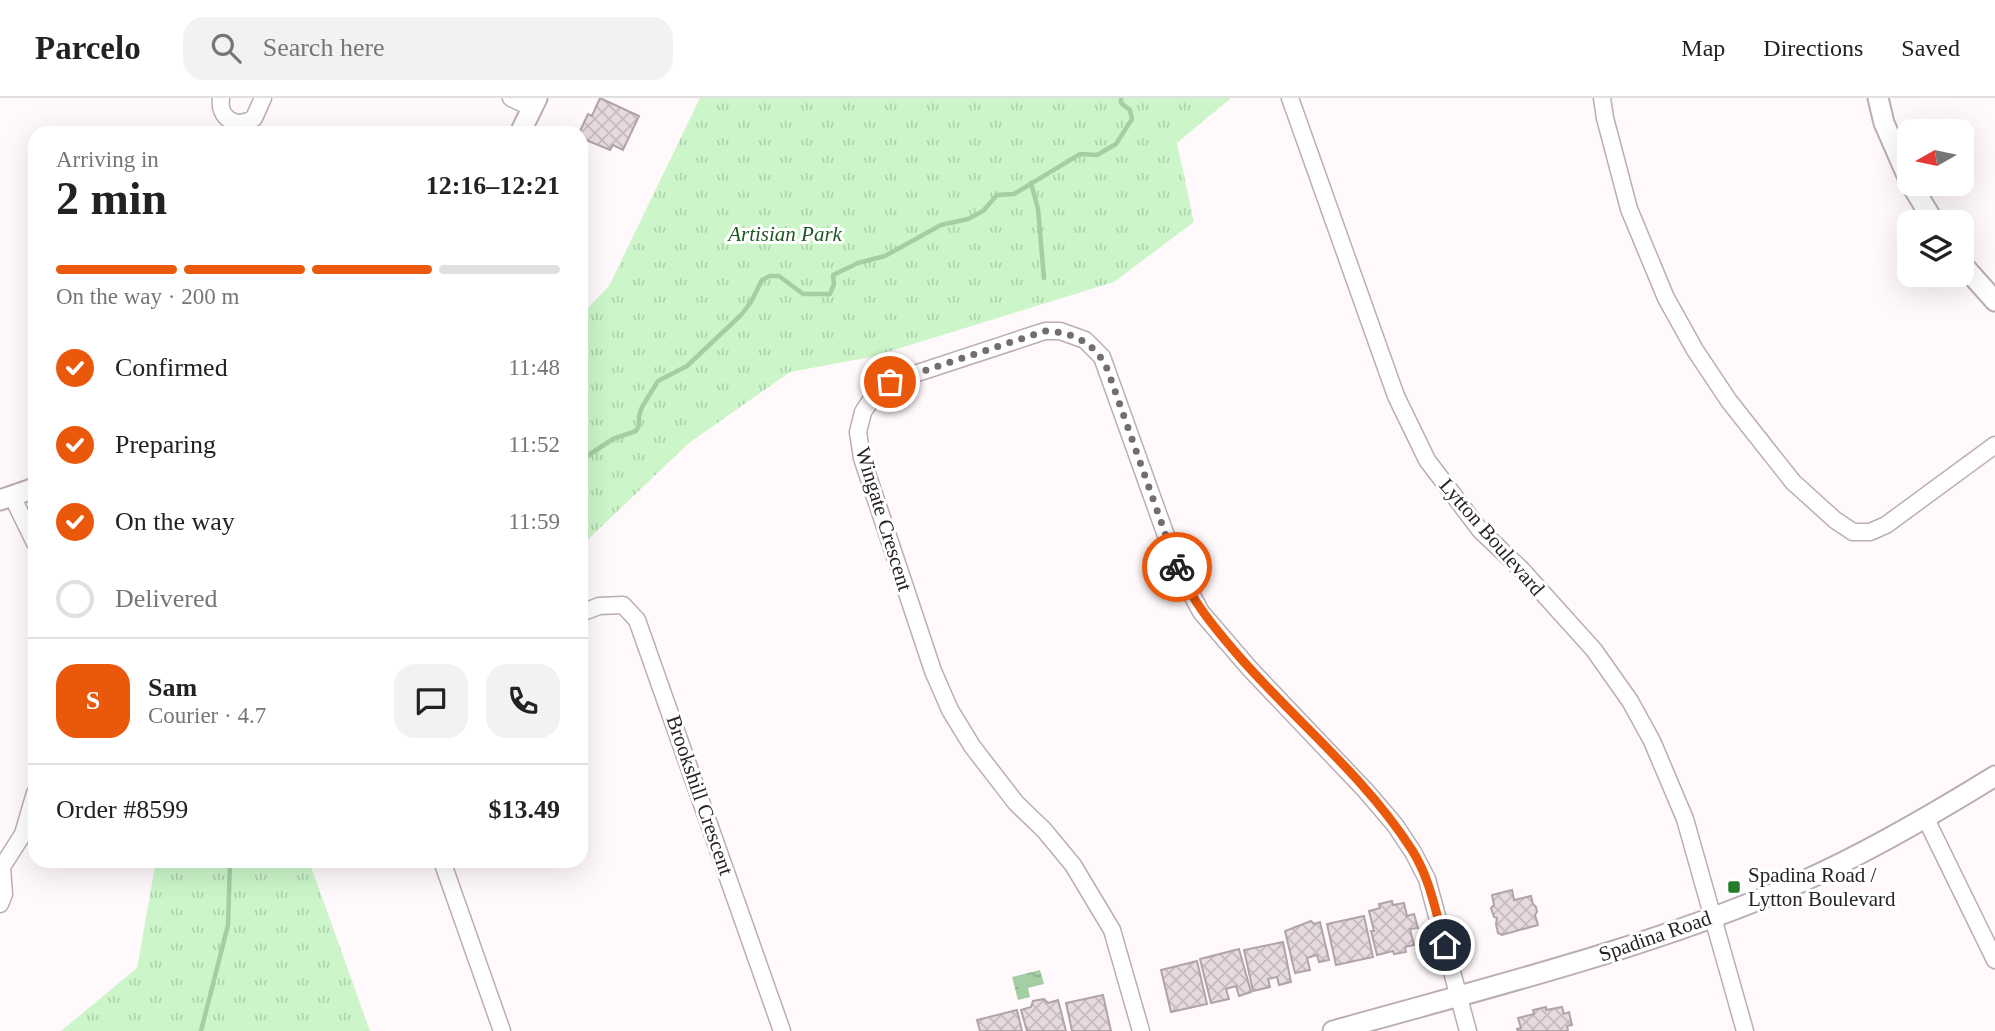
<!DOCTYPE html>
<meta charset="utf-8">
<style>
body{margin:0;font-family:Georgia,serif;background:#f2f2f2;color:#222;height:100vh;display:flex;flex-direction:column;font-size:26px;white-space:nowrap}
*{box-sizing:border-box;margin:0}
p{font-size:23px;color:#767676}
.icon{flex:none;width:38px;height:38px;fill:none;stroke:currentColor;stroke-width:2;stroke-linecap:round;stroke-linejoin:round}
.map{position:relative;flex:1;overflow:hidden}
.sheet{position:absolute;left:28px;top:28px;width:560px;height:742px;display:flex;flex-direction:column;background:#fff;border-radius:21px;box-shadow:0 7px 28px #0002}
.sheet>*{flex:none}
.needle{width:46px;rotate:261deg}
.fabs{position:absolute;left:1897px;top:21px;display:grid;gap:14px}
.fabs a{display:grid;place-items:center;width:77px;height:77px;border-radius:14px;background:#fff;box-shadow:0 7px 28px #0002;font-size:35px}
.pin{position:absolute;display:grid;place-items:center;width:60px;height:60px;color:#fff;margin:-30px;border:4px solid #fff;border-radius:50%;box-shadow:0 2px 7px #0007}
.courier{position:absolute;display:grid;place-items:center;width:70px;height:70px;margin:-35px;border:5px solid #ea580c;border-radius:50%;background:#fff;color:#222;box-shadow:0 2px 9px #0007}
.overview em{font-style:normal;font-weight:700}
.overview div{display:flex;flex-direction:column-reverse}
.overview{display:flex;align-items:center;justify-content:space-between;height:119px;padding:0 28px}
h1{font-size:46px;font-weight:700;line-height:52px}
.bar{display:grid;grid-template-columns:repeat(4,1fr);gap:10px 7px;align-content:center;height:84px;padding:0 28px}
.bar i{height:9px;border-radius:5px;background:#e0e0e0}
.bar .selected{background:#ea580c}
.bar p{grid-column:span 4}
.line{display:flex;align-items:center;gap:18px;padding:0 28px;border-top:2px solid #e0e0e0}
.line div{flex:1}
.round{display:grid;place-items:center;flex:none;width:74px;height:74px;border-radius:21px;background:#f2f2f2}
ol{padding:0 28px;list-style:none}
li{display:flex;align-items:center;gap:21px;height:77px}
li p{margin-inline-start:auto}
li .icon{padding:7px;border-radius:50%;background:#ea580c;color:#fff;stroke-width:4}
li:last-child{color:#767676}
li i{width:38px;height:38px;border:4px solid #e0e0e0;border-radius:50%}
header{display:flex;align-items:center;gap:42px;box-sizing:border-box;height:98px;padding:0 35px;background:#fff;border-bottom:2px solid #e0e0e0}
header strong{font-size:33px}
nav{display:flex;gap:38px;margin-inline-start:auto;font-size:24px}
.search{width:490px;height:63px;background:#f2f2f2;display:flex;align-items:center;gap:18px;box-sizing:border-box;padding:0 24px;border-radius:21px;color:#767676;font-size:26px}
.map>svg:first-child{display:block}
</style>
<header>
<strong>Parcelo</strong>
<div class="search"><svg class="icon" aria-label="search" viewBox="0 0 24 24"><circle cx="10" cy="10" r="6"/><path d="M15 15l6 6"/></svg>Search here</div>
<nav><a>Map</a><a>Directions</a><a>Saved</a></nav>
</header>
<div class="map">
<svg width="1995" height="933" viewBox="0 0 1995 933">
<defs>
<pattern id="park-tufts" width="24" height="20" patternUnits="userSpaceOnUse" patternTransform="scale(1.75)"><rect width="24" height="20" fill="#ccf6ca"/><path d="M3 7l-1-3M5 7V3M7 7l1-3M15 17l-1-3M17 17v-4M19 17l1-3" fill="none" stroke="#afd3ad"/></pattern>
<pattern id="water-ripples" width="26" height="14" patternUnits="userSpaceOnUse" patternTransform="scale(1.75)"><rect width="26" height="14" fill="#a4cea3"/><path d="M2 4q2-2 4 0t4 0M15 11q2-2 4 0t4 0" fill="none" stroke="#8db18c"/></pattern>
<pattern id="building-cross-hatch" width="8" height="8" patternUnits="userSpaceOnUse" patternTransform="scale(1.75)"><rect width="8" height="8" fill="#e7d9e0"/><path d="M0 0l8 8M0 8l8-8" fill="none" stroke="#c6bac0"/></pattern>
</defs>
<rect width="100%" height="100%" fill="#fff9fb"/>
<path fill="url(#park-tufts)" d="M700,0h531l-54,45 17,79 -80,60 -243,75 -81,15 -101,71 -108,103v-231l28,-29z
M156,763h153l61,170h-309l76,-63z"/>
<path fill="url(#water-ripples)" d="M1040,872l4,14 -16,4 2,9 -12,3 -6,-23z"/>
<g fill="none" stroke-linecap="round" stroke-linejoin="round">
<path stroke="#a4cea3" stroke-width="4.5" d="M1031,85l7,26 6,69
M581,362l32,-21 23,-8 3,-6v-9l3,-9 16,-26 29,-15 54,-51 10,-13 11,-22 8,-4h9l24,18h27l4,-10 -1,-9 25,-12 27,-7 56,-31 27,-6 15,-8 14,-16 17,-1 66,-40 17,1 19,-11 16,-25 -2,-9 -9,-7v-5
M201,933l27,-106 2,-64"/>
</g>
<path fill="url(#building-cross-hatch)" stroke="#b1a3aa" stroke-width="2" d="M600,0l39,18 -16,34 -10,-5 -3,5 -29,-12 -2,-5 9,-19 4,2z
M1512,792l2,10 17,-4 2,8 3,3 1,5 -2,3 3,10 -36,10 -4,-2 -2,-9 1,-6 -3,-1 -3,-9 3,-3 -2,-10z
M1392,803l1,4 11,-2 3,13 7,-2 4,14 -8,1 4,16 -9,2 1,5 -12,2 -1,-3 -16,4 -6,-24h3l-5,-20 11,-3 -1,-4z
M1364,818l9,41 -37,8 -9,-41z
M1311,823l3,3 6,-2 9,38 -10,2 -2,-7 -10,3 3,12 -15,3 -10,-42z
M1283,844l8,40 -12,3 -2,-8 -9,2 2,8 -17,4 -9,-41z
M1239,851l12,43 -12,4 -3,-10 -10,3 3,10 -18,4 -11,-44z
M1197,863l10,43 -36,8 -10,-42z
M1103,897l8,36h-39l-6,-28z
M1044,901l4,4 10,-3 8,31h-39l-6,-21 10,-3 2,-6z
M1546,909v3l16,-3 2,7 5,-2 3,13 -5,1 1,5h-50l-1,-2 4,-1 -3,-10 16,-4 -1,-4z
M1017,912l5,21h-42l-3,-11z"/>
<g fill="none" stroke-linecap="round" stroke-linejoin="round">
<defs>
<path id="minor" d="M221,0c-3,20 15,32 33,20l9,-20
M511,0l21,10
M1290,0l106,298 31,64 53,70 42,40 72,80 36,51 22,40 33,78 60,212
M1602,0l3,20 24,91 37,89 29,52 34,51 64,81 42,38 18,12h17l16,-7 109,-80
M12,398l23,47
M581,515l18,-7 24,-1 14,15 145,411
M1925,719l70,143
M442,763l60,170
M2,769l21,-33 12,-41
M0,770l2,-1 2,27 -4,10
M1141,933l-29,-101 -39,-65 -29,-35 -28,-27 -44,-57 -22,-36 -17,-39 -71,-213 -4,-26 5,-20 14,-21 13,-9 155,-51h15l25,9 17,17 76,212 23,43 49,57 116,122 29,34 18,27 14,27 41,152"/>
<path id="tertiary" d="M1878,0l6,25 25,57
M520,35l17,-35
M1911,86l23,38
M1962,166l33,37
M0,402l35,-12
M1333,933c156,-44 317,-83 466,-148 68,-30 133,-68 196,-107"/>
</defs>
<use href="#minor" stroke="#bbadb4" stroke-width="19"/>
<use href="#tertiary" stroke="#bbadb4" stroke-width="23"/>
<use href="#minor" stroke="#fff" stroke-width="16"/>
<use href="#tertiary" stroke="#fff" stroke-width="19"/>
</g>
<g fill="none" stroke-linecap="round" stroke-linejoin="round">
<path stroke="#736d70" stroke-width="7" stroke-dasharray="0 12.6" d="M890,284l155,-51c29,1 52,13 63,40l69,196"/>
<path stroke="#ea580c" stroke-width="9" d="M1177,469c16,35 36,59 60,87 57,66 128,122 175,196 18,28 24,63 33,95"/>
</g>
<rect fill="#247c2a" stroke="#fff" stroke-width="2.5" x="1727" y="782" width="14" height="14" rx="3.5"/>
<g text-anchor="middle" stroke-width="6" stroke-linejoin="round" paint-order="stroke">
<g font-size="21" font-style="italic" fill="#1e5721" stroke="#fff">
<text x="785" y="143">Artisian Park</text>
</g>
<g font-size="21" fill="#272225" stroke="#fff">
<text transform="translate(884 421) rotate(73)" y="7">Wingate Crescent</text>
<text transform="translate(1492 439) rotate(49)" y="7">Lytton Boulevard</text>
<text transform="translate(700 697) rotate(71)" y="7">Brookshill Crescent</text>
<text transform="translate(1655 838) rotate(-19)" y="7">Spadina Road</text>
</g>
<g font-size="21" fill="#272225" stroke="#fff" text-anchor="start">
<text x="1748" y="784">Spadina Road /<tspan x="1748" dy="24">Lytton Boulevard</tspan></text>
</g>
</g>
</svg>
<div class="fabs">
<a><svg class="needle" viewBox="-14 -14 28 28"><path d="M0-13l5 13h-10z" fill="#e53935"/><path d="M0 13l5-13h-10z" fill="#767676"/></svg></a>
<a><svg class="icon" aria-label="layers" viewBox="0 0 24 24"><path d="M12 4l9 5-9 5-9-5zM3 14l9 5 9-5"/></svg></a>
</div>
<div class="pin" style="left:890px;top:284px;background:#ea580c"><svg class="icon" aria-label="bag" viewBox="0 0 24 24"><path d="M5 8h14l-1 12H6zM9 8a3 3 0 0 1 6 0"/></svg></div>
<div class="pin" style="left:1445px;top:847px;background:#1f2937"><svg class="icon" aria-label="home" viewBox="0 0 24 24"><path d="M3 11l9-7 9 7M6 9v11h12V9"/></svg></div>
<div class="courier" style="left:1177px;top:469px"><svg class="icon" aria-label="bike" viewBox="0 0 24 24"><circle cx="6" cy="16" r="4"/><circle cx="18" cy="16" r="4"/><path d="M6 16l4-8h5l3 8M10 8l3 8H6M13 5h3"/></svg></div>
<section class="sheet">
<div class="overview"><div><h1>2 min</h1><p>Arriving in</p></div><em>12:16–12:21</em></div>
<div class="bar"><i class="selected"></i><i class="selected"></i><i class="selected"></i><i></i><p>On the way · 200 m</p></div>
<ol>
<li><svg class="icon" aria-label="check" viewBox="0 0 24 24"><path d="M5 12l5 5 9-10"/></svg>Confirmed<p>11:48</p></li>
<li><svg class="icon" aria-label="check" viewBox="0 0 24 24"><path d="M5 12l5 5 9-10"/></svg>Preparing<p>11:52</p></li>
<li><svg class="icon" aria-label="check" viewBox="0 0 24 24"><path d="M5 12l5 5 9-10"/></svg>On the way<p>11:59</p></li>
<li><i></i>Delivered</li>
</ol>
<div class="line" style="height:126px"><b class="round" style="background:#ea580c;color:#fff">S</b><div><b>Sam</b><p>Courier · 4.7</p></div><a class="round"><svg class="icon" aria-label="chat" viewBox="0 0 24 24"><path d="M4 5h16v11H9l-5 4z"/></svg></a><a class="round"><svg class="icon" aria-label="phone" viewBox="0 0 24 24"><path d="M5 4h4l2 5-3 2q2 4 5 5l2-3 5 2v4C11 20 4 13 5 4z"/></svg></a></div>
<div class="line" style="height:91px"><div>Order #8599</div><b>$13.49</b></div>
</section>
</div>
